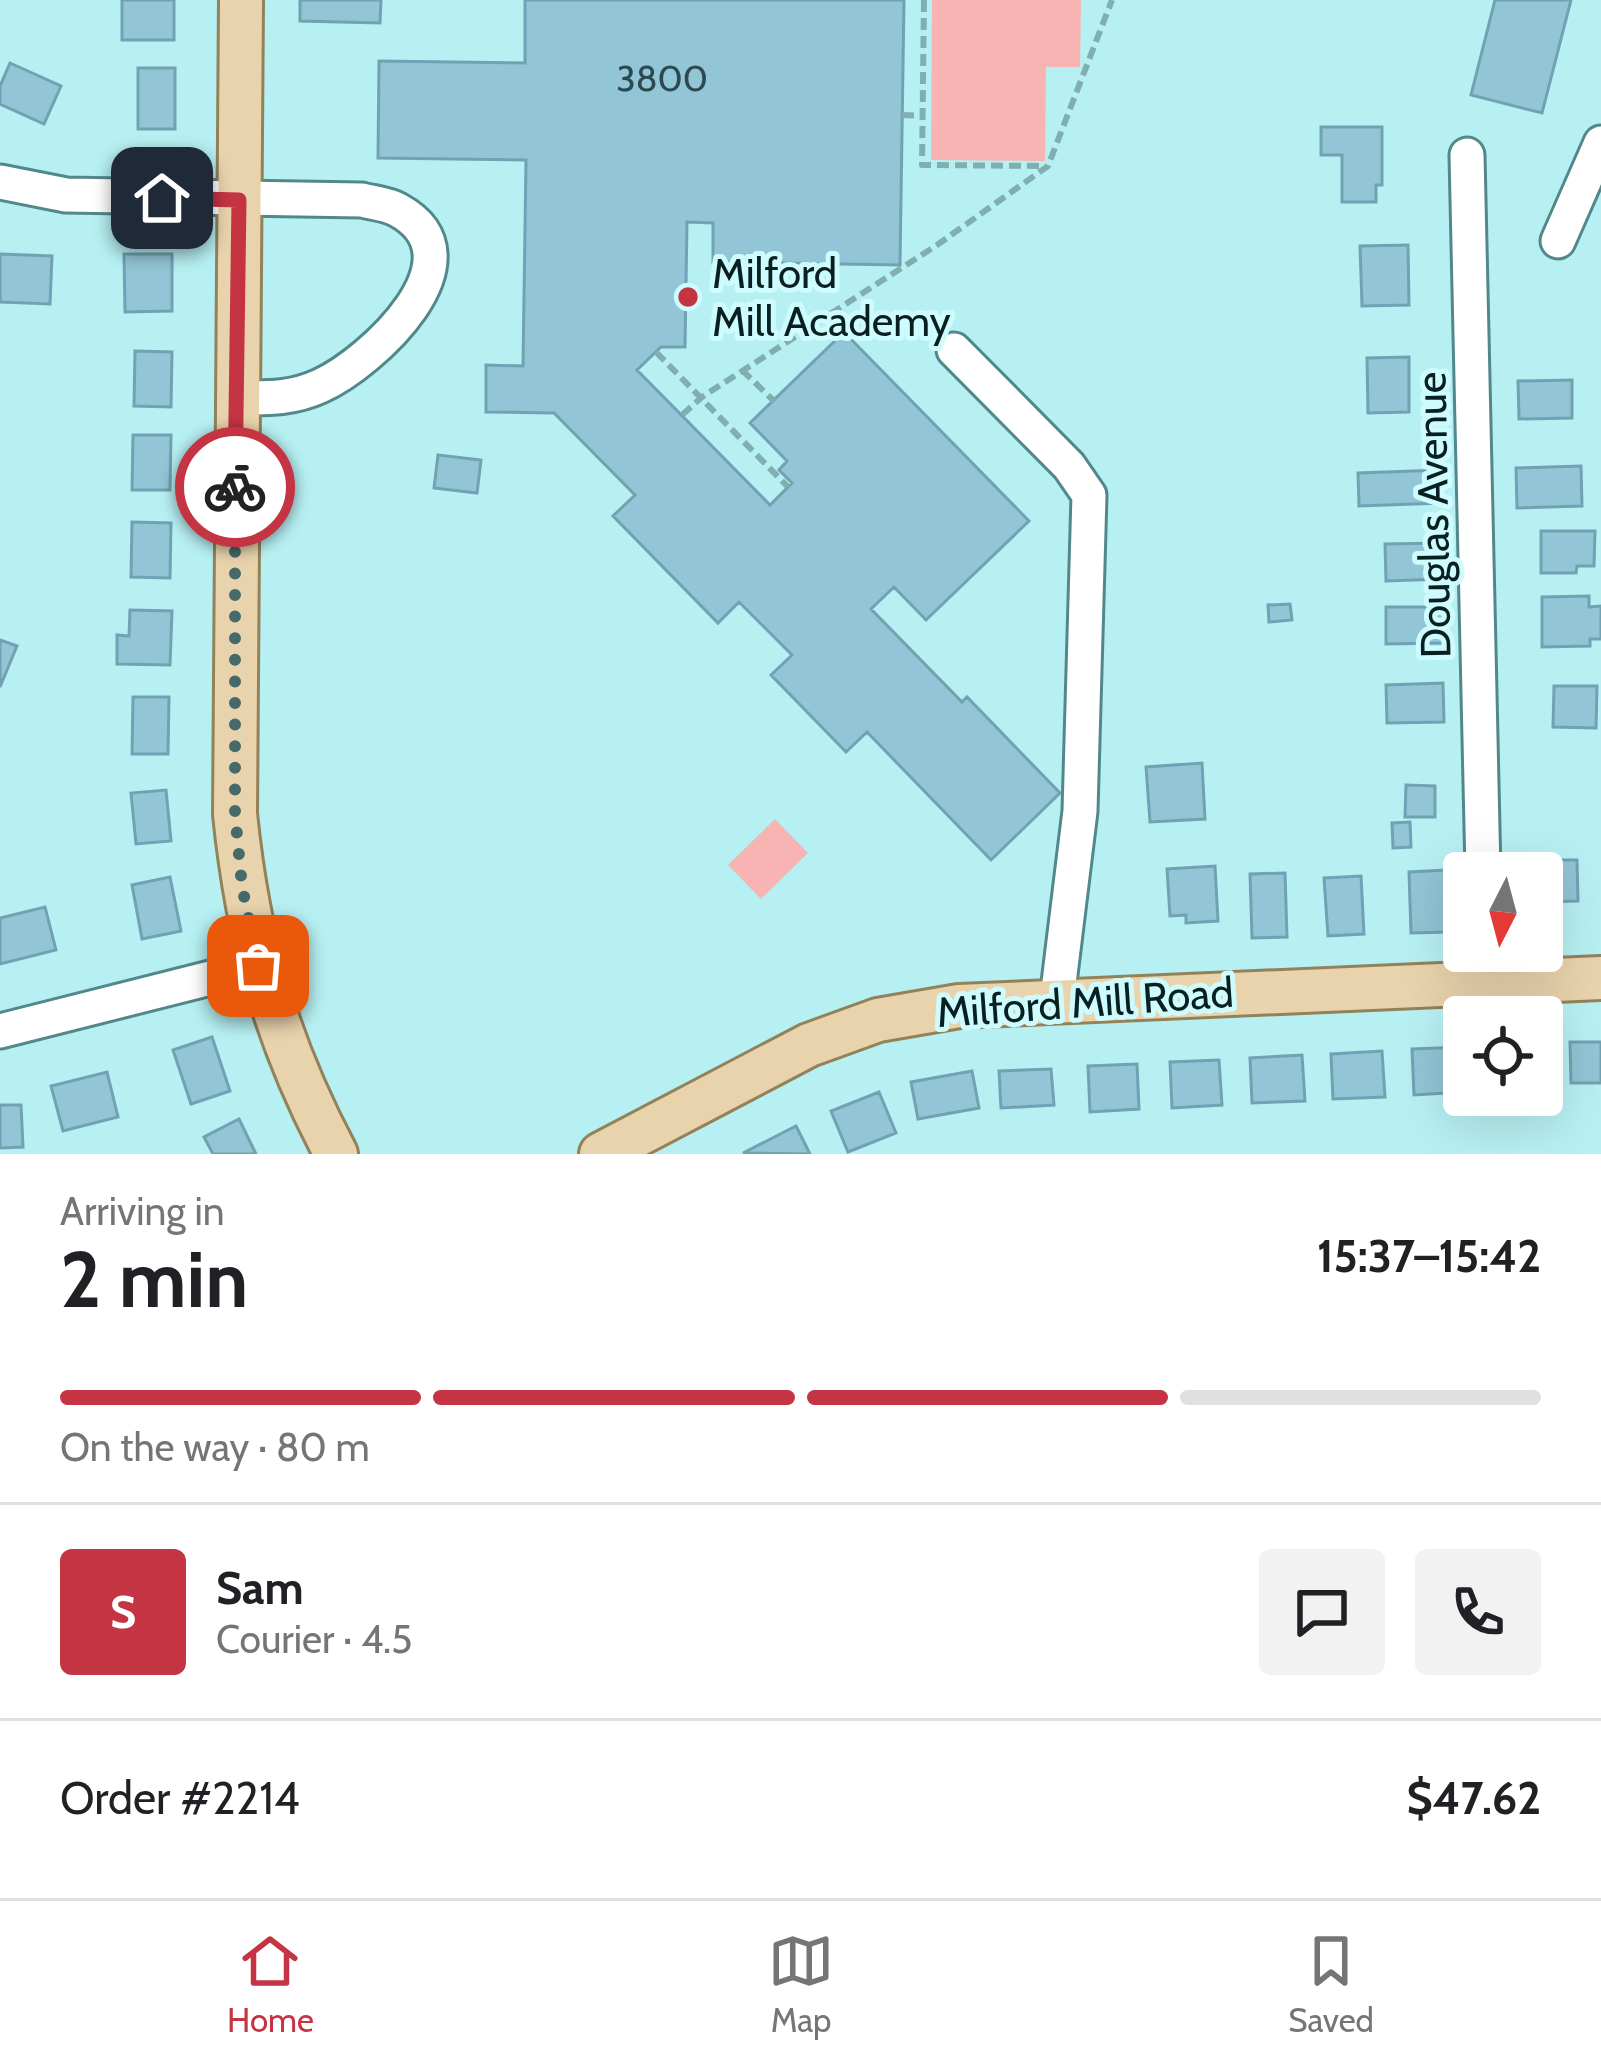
<!DOCTYPE html>
<meta charset="utf-8">
<style>
body{margin:0;font-family:Cabin,sans-serif;background:#f2f2f2;color:#202124;height:100vh;display:flex;flex-direction:column;font-size:45px;white-space:nowrap}
*{box-sizing:border-box;margin:0}
p{font-size:39px;color:#757577}
.icon{flex:none;width:66px;height:66px;fill:none;stroke:currentColor;stroke-width:2;stroke-linecap:round;stroke-linejoin:round}
.map{position:relative;height:1154px;overflow:hidden}
.details{display:flex;flex-direction:column;background:#fff;flex:1}
.details>*{flex:none}
.needle{width:78px;rotate:186deg}
.fabs{position:absolute;left:1443px;top:852px;display:grid;gap:24px}
.fabs a{display:grid;place-items:center;width:120px;height:120px;border-radius:12px;background:#fff;box-shadow:0 12px 48px #0002;font-size:60px}
.pin{position:absolute;display:grid;place-items:center;width:102px;height:102px;color:#fff;margin:-51px;border-radius:24px;box-shadow:0 6px 18px #0006}
.courier{position:absolute;display:grid;place-items:center;width:120px;height:120px;margin:-60px;border:9px solid #c43442;border-radius:50%;background:#fff;color:#222;box-shadow:0 3px 15px #0007}
.headline em{font-style:normal;font-weight:800}
.headline div{display:flex;flex-direction:column-reverse}
.headline{display:flex;align-items:center;justify-content:space-between;height:204px;padding:0 60px}
h1{font-size:78px;font-weight:800;line-height:90px}
.bar{display:grid;grid-template-columns:repeat(4,1fr);gap:18px 12px;align-content:center;height:144px;padding:0 60px}
.bar i{height:15px;border-radius:9px;background:#e0e0e0}
.bar .active{background:#c43442}
.bar p{grid-column:span 4}
.line{display:flex;align-items:center;gap:30px;padding:0 60px;border-top:3px solid #e0e0e0}
.line div{flex:1}
.round{display:grid;place-items:center;flex:none;width:126px;height:126px;border-radius:12px;background:#f2f2f2}
.tabs{display:flex;justify-content:space-around;align-items:center;height:168px;border-top:3px solid #e0e0e0;background:#fff;font-size:33px;color:#757577}
.tabs a{display:grid;justify-items:center;gap:6px}
.tabs .active{color:#c43442}
.map>svg:first-child{display:block}
</style>
<div class="map">
<svg width="1601" height="1154" viewBox="0 0 1601 1154">
<rect width="100%" height="100%" fill="#b7f0f3"/>
<path fill="#f7b4b2" d="M932,0h149l-1,67h-34l-1,94 -114,-1z
M775,819l33,34 -47,46 -33,-34z"/>
<path fill="#92c5d6" stroke="#71a2b3" stroke-width="3" d="M122,0h52v40h-52z
M300,0h81l-1,23 -80,-2z
M525,0h379l-4,265 -187,-3v-39l-26,-1 -2,125h-24l-24,23 133,135 22,-22 -13,-13 8,-9 -37,-38 94,-91 185,189 -103,99 -32,-33 -23,22 91,93 5,-5 93,96 -69,67 -124,-128 -21,20 -75,-77 21,-20 -53,-53 -21,21 -105,-107 22,-21 -81,-82 -68,-1v-47l37,1 3,-206 -148,-2 1,-97 146,2z
M1495,0h76l-29,113 -71,-18z
M10,63l51,23 -17,38 -44,-20v-18z
M138,68h37v61h-37z
M1321,127h61v58h-6v17h-34v-47h-21z
M1408,245l1,60 -47,1 -2,-60z
M0,254l52,2 -2,48 -50,-2z
M124,254h48v57l-47,1z
M135,351l37,1 -1,55 -37,-1z
M1409,357v55l-41,1 -1,-55z
M1572,380v38l-53,1 -1,-38z
M133,435h38l-1,55h-38z
M438,455l43,5 -4,33 -43,-5z
M1581,466l1,40 -65,2 -1,-40z
M1441,470l1,33 -83,3 -1,-33z
M132,522l39,1 -1,55 -39,-1z
M1541,531h54l-1,35h-17l-1,7h-35z
M1443,543v36l-57,2 -1,-37z
M1589,596v11l12,-1v33h-11v7l-48,1v-50z
M1290,604l2,16 -23,2 -1,-17z
M1386,607h58v36l-58,1z
M130,610l42,1 -2,54 -53,-1v-29l12,1z
M0,640l17,6 -17,41z
M1443,683l1,39 -57,1 -1,-38z
M1554,686h43l-1,42 -43,-1z
M133,697h36l-1,57h-36z
M1202,763l3,56 -55,3 -4,-55z
M1406,785l29,1v31h-30z
M166,790l5,51 -35,3 -5,-51z
M1410,822l1,25 -18,1 -1,-25z
M1538,860h39l1,41 -36,1v-29h-4z
M1215,866l3,55 -32,2v-8l-16,1 -3,-47z
M1446,870l2,62 -37,1 -2,-61z
M1285,873l2,64 -35,1 -2,-64z
M1361,876l3,58 -36,2 -4,-58z
M170,877l11,54 -39,8 -10,-54z
M45,907l11,43 -56,14v-46z
M212,1037l18,54 -39,13 -18,-54z
M1570,1042h31v41h-30z
M1463,1047l1,45 -50,3 -2,-46z
M1382,1051l3,46 -52,2 -2,-45z
M1302,1055l3,46 -53,2 -2,-45z
M1219,1060l3,45 -50,3 -2,-46z
M1137,1064l2,45 -49,3 -2,-46z
M1051,1069l3,36 -53,3 -2,-37z
M972,1071l7,37 -61,11 -7,-37z
M107,1072l11,45 -55,14 -12,-45z
M879,1092l17,41 -48,19 -17,-41z
M0,1105h21l2,42 -23,1z
M239,1119l17,35h-43l-9,-17z
M796,1126l14,28 -67,-1z"/>
<g fill="none" stroke-linecap="round" stroke-linejoin="round">
<defs>
<path id="minor" d="M1467,155l16,718
M0,182l66,13 296,5c11,3 26,4 36,10 88,48 -27,153 -78,176 -28,13 -54,12 -83,12
M1558,241l43,-98
M954,350l115,116 20,29 -9,316 -23,188
M0,1031l258,-65"/>
<path id="major" d="M241,0l-6,814c13,127 41,227 101,340
M601,1154l208,-109 69,-25 81,-14 642,-28"/>
</defs>
<use href="#minor" stroke="#52888b" stroke-width="39"/>
<use href="#major" stroke="#928259" stroke-width="48"/>
<path stroke="#80aeb1" stroke-width="6" stroke-dasharray="12 6" stroke-linecap="butt" d="M924,0l-2,165 122,1
M902,115l21,1
M656,352l132,135
M742,370l32,31
M682,415l20,-18 235,-152 111,-79 64,-166"/>
<use href="#minor" stroke="#fff" stroke-width="33"/>
<use href="#major" stroke="#e9d3ad" stroke-width="42"/>
</g>
<g fill="none" stroke-linecap="round" stroke-linejoin="round">
<path stroke="#46696a" stroke-width="12" stroke-dasharray="0 21.6" d="M235,487v327l7,72 16,80"/>
<path stroke="#c43442" stroke-width="15" d="M162,198l77,2 -4,287"/>
</g>
<circle fill="#c43442" stroke="#cefbfe" stroke-width="4.5" cx="688" cy="297" r="12"/>
<g text-anchor="middle" stroke-width="10" stroke-linejoin="round" paint-order="stroke">
<g font-size="36" fill="#2b494e">
<text x="662" y="91">3800</text>
</g>
<g font-size="42" fill="#092021" stroke="#cefbfe" text-anchor="start">
<text x="712" y="288">Milford<tspan x="712" dy="48">Mill Academy</tspan></text>
</g>
<g font-size="42" fill="#092021" stroke="#cefbfe">
<text transform="translate(1433 515) rotate(-91)" y="15">Douglas Avenue</text>
<text transform="translate(1085 1002) rotate(-4)" y="15">Milford Mill Road</text>
</g>
</g>
</svg>
<div class="fabs">
<a><svg class="needle" viewBox="-14 -14 28 28"><path d="M0-13l5 13h-10z" fill="#e53935"/><path d="M0 13l5-13h-10z" fill="#757577"/></svg></a>
<a><svg class="icon" aria-label="locate" viewBox="0 0 24 24"><circle cx="12" cy="12" r="6"/><path d="M12 2v4M12 18v4M2 12h4M18 12h4"/></svg></a>
</div>
<div class="pin" style="left:258px;top:966px;background:#ea580c"><svg class="icon" aria-label="bag" viewBox="0 0 24 24"><path d="M5 8h14l-1 12H6zM9 8a3 3 0 0 1 6 0"/></svg></div>
<div class="pin" style="left:162px;top:198px;background:#1f2937"><svg class="icon" aria-label="home" viewBox="0 0 24 24"><path d="M3 11l9-7 9 7M6 9v11h12V9"/></svg></div>
<div class="courier" style="left:235px;top:487px"><svg class="icon" aria-label="bike" viewBox="0 0 24 24"><circle cx="6" cy="16" r="4"/><circle cx="18" cy="16" r="4"/><path d="M6 16l4-8h5l3 8M10 8l3 8H6M13 5h3"/></svg></div>
</div>
<section class="details">
<div class="headline"><div><h1>2 min</h1><p>Arriving in</p></div><em>15:37–15:42</em></div>
<div class="bar"><i class="active"></i><i class="active"></i><i class="active"></i><i></i><p>On the way · 80 m</p></div>
<div class="line" style="height:216px"><b class="round" style="background:#c43442;color:#fff">S</b><div><b>Sam</b><p>Courier · 4.5</p></div><a class="round"><svg class="icon" aria-label="chat" viewBox="0 0 24 24"><path d="M4 5h16v11H9l-5 4z"/></svg></a><a class="round"><svg class="icon" aria-label="phone" viewBox="0 0 24 24"><path d="M5 4h4l2 5-3 2q2 4 5 5l2-3 5 2v4C11 20 4 13 5 4z"/></svg></a></div>
<div class="line" style="height:156px"><div>Order #2214</div><b>$47.62</b></div>
</section>
<nav class="tabs">
<a class="active"><svg class="icon" aria-label="home" viewBox="0 0 24 24"><path d="M3 11l9-7 9 7M6 9v11h12V9"/></svg>Home</a>
<a><svg class="icon" aria-label="map" viewBox="0 0 24 24"><path d="M3 6l6-2 6 2 6-2v14l-6 2-6-2-6 2zM9 4v14M15 6v14"/></svg>Map</a>
<a><svg class="icon" aria-label="saved" viewBox="0 0 24 24"><path d="M7 4h10v16l-5-4-5 4z"/></svg>Saved</a>
</nav>
